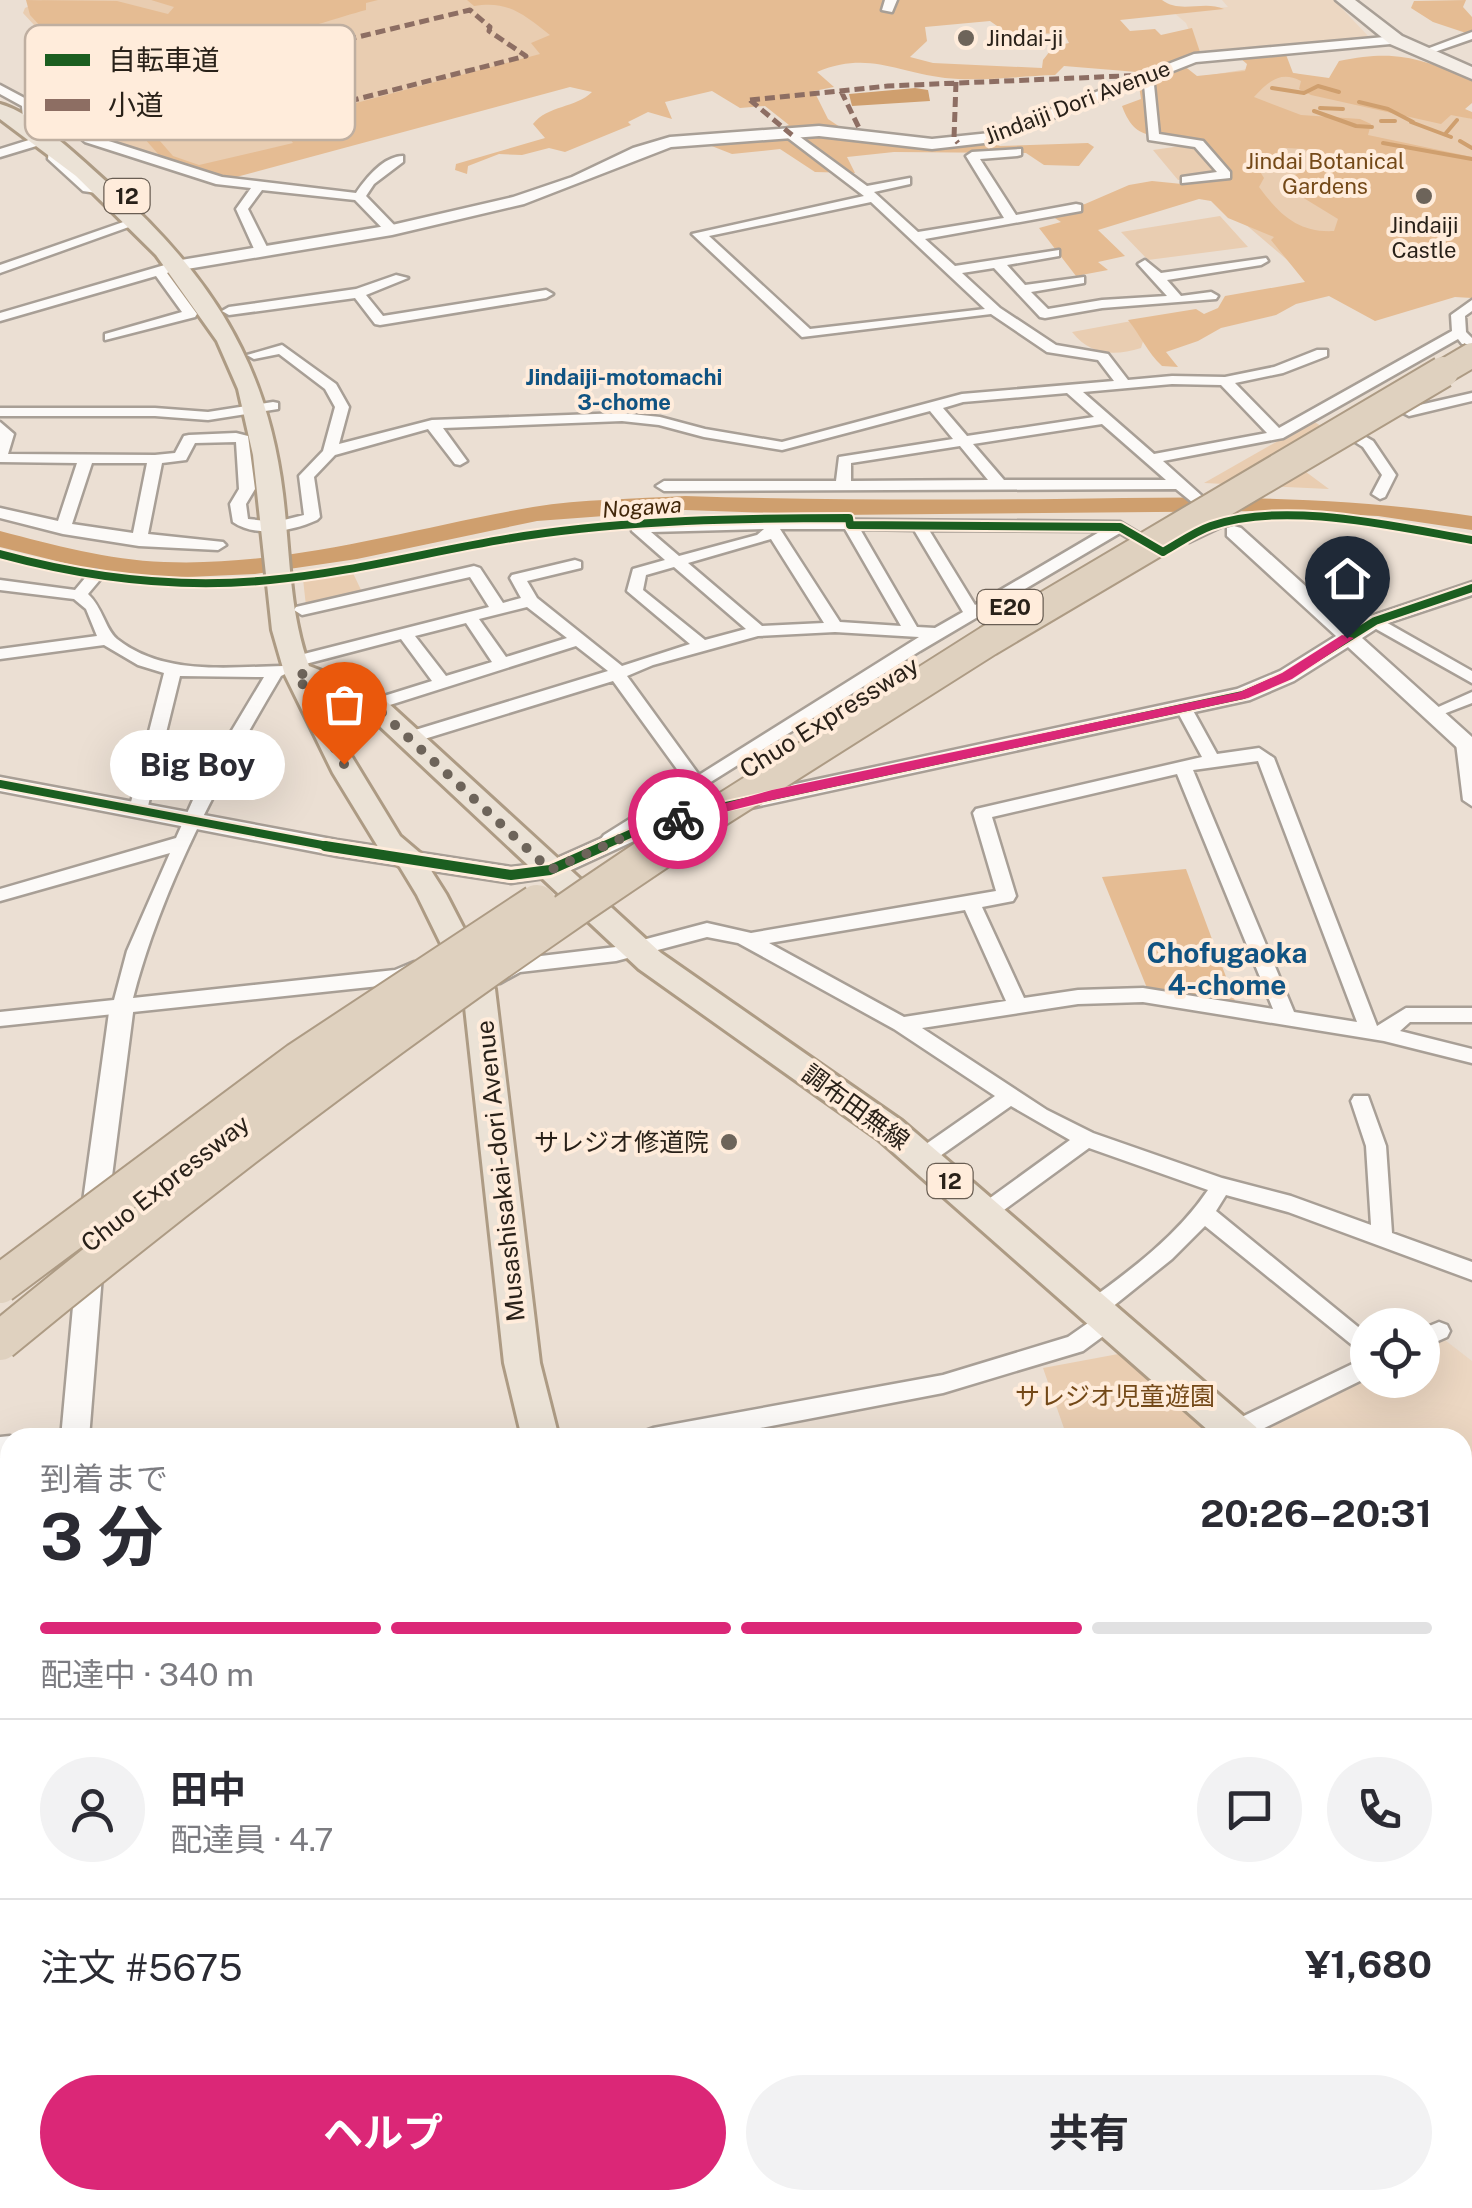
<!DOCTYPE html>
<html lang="ja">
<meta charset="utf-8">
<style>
body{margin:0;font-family:"Public Sans","Noto Sans JP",sans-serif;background:#f2f2f3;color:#2b2b33;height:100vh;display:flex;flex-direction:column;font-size:38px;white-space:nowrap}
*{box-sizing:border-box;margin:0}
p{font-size:32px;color:#7c7c81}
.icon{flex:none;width:55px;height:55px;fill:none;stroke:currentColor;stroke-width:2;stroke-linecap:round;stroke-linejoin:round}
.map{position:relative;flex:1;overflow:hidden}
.panel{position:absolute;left:0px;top:1428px;width:1472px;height:782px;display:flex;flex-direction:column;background:#fff;border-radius:30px 30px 0 0;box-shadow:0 10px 40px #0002}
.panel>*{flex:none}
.fabs{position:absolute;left:1350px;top:1308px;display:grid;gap:20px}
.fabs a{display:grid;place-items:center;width:90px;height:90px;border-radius:50%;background:#fff;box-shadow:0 10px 40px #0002;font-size:50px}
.pin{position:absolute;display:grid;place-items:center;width:85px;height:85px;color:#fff;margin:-102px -42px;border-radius:50% 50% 50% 0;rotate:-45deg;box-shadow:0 0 10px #0007}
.pin .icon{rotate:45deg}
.courier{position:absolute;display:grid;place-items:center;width:100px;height:100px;margin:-50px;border:8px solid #db2777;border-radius:50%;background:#fff;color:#222;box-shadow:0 2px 12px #0007}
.bubble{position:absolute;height:70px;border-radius:35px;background:#fff;box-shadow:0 10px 40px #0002;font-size:32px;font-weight:700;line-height:70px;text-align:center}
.headline em{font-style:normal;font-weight:700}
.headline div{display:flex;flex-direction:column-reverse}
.headline{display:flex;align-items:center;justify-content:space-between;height:170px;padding:0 40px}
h1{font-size:65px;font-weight:700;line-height:75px}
.bar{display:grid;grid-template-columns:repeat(4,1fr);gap:15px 10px;align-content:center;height:120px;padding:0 40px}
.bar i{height:12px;border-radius:8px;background:#e1e1e2}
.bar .selected{background:#db2777}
.bar p{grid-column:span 4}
.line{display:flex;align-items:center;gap:25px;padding:0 40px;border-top:2px solid #e1e1e2}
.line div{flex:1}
.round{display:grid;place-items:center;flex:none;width:105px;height:105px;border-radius:52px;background:#f2f2f3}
.primary-button{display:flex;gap:20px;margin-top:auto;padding:20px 40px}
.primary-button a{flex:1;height:115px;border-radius:60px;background:#db2777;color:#fff;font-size:40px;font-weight:700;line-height:115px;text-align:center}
.primary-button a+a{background:#f2f2f3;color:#2b2b33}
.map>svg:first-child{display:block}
</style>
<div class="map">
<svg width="1472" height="2208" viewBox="0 0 1472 2208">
<rect width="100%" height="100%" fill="#ebdfd3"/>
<path fill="#ecd7c2" d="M1222,0h112l35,37 -5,3 -176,14 3,-19 -5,-12 -13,-11 55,-5z
M1441,1337l31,24v117l-9,14 -1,-54h-206l-7,-7 118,-58 1,7h54l1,-34z
M1472,1509v115l-9,-9v-92z
M10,1868l3,340h-13v-339z"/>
<path fill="#e9cdb1" d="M43,0h762l-587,178 -49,-15 -92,-38v-21l16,-4 -13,-25 -57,-62 2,-5z
M1267,66l205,53v134l-173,17 -103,-88 35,-7 -26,-34 -7,-64z
M1195,144l26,29 -43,7 -25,-30z
M1220,216l28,31 -100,13 -27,-28z
M1137,320l10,8 -6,20c-26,8 -50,8 -69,-16z
M1313,421l32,20 -43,28 27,20 -125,-6z
M352,571l10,21 -56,14 -3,-27z
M1129,1352l95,85h-157l-24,-69z
M1463,2166l9,19v23h-156l21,-8h125z"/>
<path fill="#e5bc93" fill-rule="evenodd" d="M26,0l91,1 51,13 6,-7 -23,-7h227l-12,3v7c-43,11 -145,52 -181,20 -27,1 -57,1 -75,23l23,21h22l31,-9 30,2 1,5 -81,21 25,28 -14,5 26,30 26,9 94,-22 -16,-22c16,-15 57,-26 79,-18l184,-49 -9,-11 19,-8c-26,-20 -42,-35 -76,-29l-7,-6h695c18,14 42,0 62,9l-104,11 10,11 25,-2 6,6 31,-7 9,27 -35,9 17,1 14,11 48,-5 2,-7 -7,-6 45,-6 8,21 36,5 10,-17c57,-12 81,-3 133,19v23l-7,6 7,3v7l-21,-4 -10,9 -130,-29 -12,-6 2,-8c-21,-11 -33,1 -47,16l47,18 59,4 11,5 -3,11 104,22v141l-17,-1 -80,24 -46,-25 -33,8 -20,11 -55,13 -23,13 -32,11 12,15 -16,-1c-15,-14 -21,-30 -34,-46l68,-11 8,5 14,-6 7,-12 80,-14 -34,-42 3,-3 -46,-19 -17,-17 -12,-2 -101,31 27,26 -27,6 10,8 -32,6 -37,-48 22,-6 -14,-9 38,-9 44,-19 23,-4 30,3 49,-9c-10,-9 -23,-29 -35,-34 -34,-13 -58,9 -74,-35l19,-7 -4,-27 -73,-6 -9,9c-36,1 -74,7 -110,3 -51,-6 -76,-27 -128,-6l17,15 -20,4 14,28 12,8 93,15 42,-4 25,8 88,-3 6,4 -15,19 -35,-1 -18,-12 -132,-1 -47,5 8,16 -40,-1 -35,-23 -48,5 -28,-11 -10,-9 71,-2 24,-7 -24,-19 -25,2 -28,-17 -47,11 7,17 -24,-7 -20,10 3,3 -66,27 -16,-4 -27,7 -23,-1 -31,12 -1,8 -12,-4 1,-6 89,-26 -12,-14c15,-19 43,-16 59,-32l-22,-5 -345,93 -66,-25 -15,-17 -41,-5 -20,-16 7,-37 -60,-65zM990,21l20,14 54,-2 5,10 -15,3 -11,14 -1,8 -109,-5 -23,-6 17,-16 -2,-14zM1286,148l18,1 13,8 -5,10 -28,13v6l54,33 -4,12c-36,2 -55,-17 -75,-44l5,-9 -5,-8 24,-14z
M1466,0l-3,7 9,10v18l-39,-13 -22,-14 3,-7z
M1186,869l49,132 -88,-13 -45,-111z"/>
<path fill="#cf9f6e" d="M915,88l13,2 2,11 -78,5 -3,-12z"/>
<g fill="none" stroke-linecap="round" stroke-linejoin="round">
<path stroke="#cf9f6e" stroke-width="4" d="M1272,88l32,5 14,-7 21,6
M1359,102l29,7 25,13
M1320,108l23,1
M1314,111l42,15 16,1
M1381,121h14
M1411,122l40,15
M1446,133l11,-13
M1460,141l12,7
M1383,143l89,16"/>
<path fill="#cf9f6e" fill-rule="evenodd" d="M685,496c124,4 247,4 371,3 143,-2 274,-5 416,17v14l-94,-14 -111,-5 -432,4 -150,-5 -148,11 -180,38 -102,15 -90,4 -68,-7 -97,-24v-16c54,14 108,29 164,31 125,5 247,-34 369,-55 49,-8 102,-8 152,-11z"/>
<defs>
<path id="minor" d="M885,0h12l-5,12 -10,-2z
M1472,32v7l-46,16 -10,-2z
M1143,73l10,2 6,59 44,7 27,31v6l-48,5v-6l35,-5 -22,-25 -46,-7z
M0,85l32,17 -1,16h-8l-1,-12 -22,-12z
M74,126h8l11,10 129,41 134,16c10,-15 28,-37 47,-37v6l-29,22 -8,12 33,34 -12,3 -32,-33 -93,-10 -14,19 21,42 -7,4 -7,-4 -19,-42 15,-21 -35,-4 -131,-42 -9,-8 -76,23v-8z
M792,131l75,55 43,-8v6l-36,8 44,40 86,-14 -38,-62 6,-4 49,-3v6l-4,1 -37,3 36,56 60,-11 5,1v6l-156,28 30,27 104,-16v6l-52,9 18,20 59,-8v6l-53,9 17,17 54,-9 65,-4 -29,-32 7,-4 16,13 105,-15 2,3 -7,4 -94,15 14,16 30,-4 7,4 -2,3 -114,9 -57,10 -5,-1 -46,-49 -32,5 38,35 56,37 52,9 20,26 44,-4 53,1 49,-10 43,-17h10v6l-44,17 -48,10 44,45 173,-97 -1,-16 21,-15v11l-7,5 1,16 6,6v6h-10l-4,-5 -175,99 -120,23 68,61 -42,20 -8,-5 3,-3 30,-14 -38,-31 -512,2 -8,-5 8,-5h172l3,-24 114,-18 -23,-28 -148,39 -78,-13 -45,-12 -37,-4 -179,7 24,33 -7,4 -5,-1 -27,-35 -93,26 -21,22 6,40 -3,3c-24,11 -61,18 -84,2l-3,-18 9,-15 -3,-47 -41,1 -9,17 -24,3 -14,71 75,8 3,3 -8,5 -79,-4 -76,-12 -63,-16v-10l58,13 19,-58 -77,-1v-40l14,12 -6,20 147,1 20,-2 9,-17 5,-1 47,-2 12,3 7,53 -9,15 2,15 28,3 28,-7 -5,-39 24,-25 12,-44 -10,-18 -46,-35 -25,5 -7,-4 35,-10 54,39 13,23 -10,37 93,-24 190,-7 38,4 45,12 77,13 180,-48 152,-13 -16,-21 -51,-8 -56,-38 -189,23 -110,-103 172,-38 -76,-58v-6zM871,202l114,107 -175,20 -101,-93zM1172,384l49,1 46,48 -113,21 -71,-62zM1067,393l27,24 -127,19 -24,-28 20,-6zM1102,424l64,56h-162l-31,-36zM960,446l28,34 -137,1v-18zM92,463h55l-14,70 -61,-9z
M49,148h8l1,7 33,30 19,4v6l-27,-4 -35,-32z
M129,220l11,3 -140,50v-8z
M175,262l7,4 -15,7 30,41 -2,3 -90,23v-6l77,-22 -26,-36 -156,45v-8z
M396,275l12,3 -42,17 17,21 163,-26 7,4 -7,4 -166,27 -5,-1 -20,-26 -126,17 -7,-4 7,-4 127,-18z
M1472,393v8l-63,15 -30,-16 7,-4 25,11z
M273,402l5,1v6l-70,11 -53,-4h-155v-8h155l53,4z
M1338,421l35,20 23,34 -11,22 -5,2 -8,-5 10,-19 -19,-28 -30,-19v-6z
M769,519l351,3 47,28 -2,3h-12l-33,-20 -200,118 -310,194 -6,-2 -3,-4 3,-4 83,-52 -74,-102 -205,63 -9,-6 3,-4 206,-63 -32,-25 -202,64 -6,-1v-8l64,-20 -31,-42 -107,28 -8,-5 2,-4 201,-51 -19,-30 -168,38 -8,-5 2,-3 178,-41 6,2 23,35 18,-5 -11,-20 2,-3 63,-15 6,2v6l-54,13 10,17 85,68 68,-22 -63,-53 6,-22 32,-9 -33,-29v-6zM764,529l-7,6 -78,21 -28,-24zM780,529h65l56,97 -61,-4zM860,529l54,1 49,82 -28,16 -18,-1zM929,530l172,1 -126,74zM771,539l53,84 -62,3 -74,-63zM674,567l72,62 -41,11 -62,-50 3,-15zM527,607l40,31 -61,19 -27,-38zM466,623l26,39 -46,14 -31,-40zM835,632l84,5 -220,138 -72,-99 26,-11 105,-29z
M96,570l8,5 -16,19c15,14 17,35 29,45 47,37 111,28 166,27l8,5 -10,5c-60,101 -118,207 -148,322l262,-28 19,-8 9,7 -2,5 -23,10 -398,42v-14l114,-12 13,-49 43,-98 -170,48v-12l176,-51 25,-56 63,-105 -84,-1 -33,134 -9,6 -6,-2 -3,-4 35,-137 -26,-8 -34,-20 -104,14v-10l97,-13 -11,-27 -12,-10 -74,-9v-10l75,10 15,-18z
M1375,616l97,55v12l-103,-58v-8z
M1472,692v11l-39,15 -8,-5z
M1184,704l6,1 27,49 42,-6 15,10 103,268 29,-18h66v14h-62l-10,9 72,18v14l-88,-22 -241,-39 -65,2 -156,24 125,82 46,23 129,45 69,18 80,29 -5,-79 -15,-45 3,-5h14l18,50 6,87 80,29v18l-184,-68 -62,-17 -10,16 152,124v42l-124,61h-17l-3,-7 3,-7 140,-67 -162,-131 -33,33 -66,53 11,2 3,6 -3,6 -34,25 -140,42 -235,45h-66l3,-7 8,-3 290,-53 125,-38 30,-21 -11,-2 -3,-6 3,-6c45,-33 90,-66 121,-112l-119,-42 -96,70h-14l-3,-6 3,-6 91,-66 -59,-34 -81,57h-14l-3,-6 3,-6 79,-55 -101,-67 -156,-86 -31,-6 -91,24 -96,11 -20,11 -9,-7 2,-5 23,-12 100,-12 91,-24 44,10 245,-42 -23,-78 3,-4 226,-52 -26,-48zM1258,761l99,261 -63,-10 -101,-242zM1177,774l96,235 -130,-21 -65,2 -54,8 -42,-91 31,-6 3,-5 -24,-79zM965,910l41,91 -102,16 -135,-74z
M1465,737l7,4v65l-9,-6 -7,-57z
M1439,1322l8,3 3,6 -3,6 -25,11v-19z
M10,1436l4,2h-4v18l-10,1v-20z
M1472,1483v29l-10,5v-29z
M10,1577v22l-10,1v-22z
M0,1838h10v26h-10z
M1472,2105v28l-10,4v-28z
M249,2200h87l-3,8h-87z
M729,2200h28l2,8h-28z
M995,2200h28l2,8h-28z
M1211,2200h44l-3,8h-44z"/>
<path id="tertiary" d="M1396,36l7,4 -2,3 -205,19 -203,80 -61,7 -113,-13 -148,11 -147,57 -132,31 -217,36 -8,-5 8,-5 217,-36 121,-28 59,-20 61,-29 37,-11 149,-11 113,13 58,-6 204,-79z
M1234,526l7,2 110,99 17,-10 104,-35v13l-90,30 -20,13 110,99v19l-8,-2 -116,-107 -54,34 -44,19 -541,117 -62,18 -89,41 -47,7 -174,-27 -337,-65v-14l337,63 174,27 35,-4 85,-38 76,-22 530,-114 43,-18 56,-35 -109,-100v-8z
M122,996l12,9 -28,218 -4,7 -9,4 -9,-4 -4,-7 30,-218z
M90,1252l9,3 4,8 -14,175h-28l16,-175 4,-8z
M17,2200h36v8h-36z"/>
<path id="secondary" d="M1336,0h19l47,36 70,31v12l-82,-35z"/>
<path id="primary" d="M0,104c34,9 83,57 110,81 99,89 157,176 173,309 7,57 6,118 26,172l66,25 286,262 241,168 354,306 5,11h-44l-339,-299 -239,-170 -284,-266 -38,-15 30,61 53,87 20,17 26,41 49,95 45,374 19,75h-37l-18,-75 -41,-374 -46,-94 -17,-28 -20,-17 -47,-77 -48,-98 -13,-45 -19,-175 -15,-66 -21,-48 -61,-86 -80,-79 -76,-57z
M1462,1611l10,4v40l-10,-3z
M887,2200h47l3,8h-47z"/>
</defs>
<use href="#minor" stroke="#a89f96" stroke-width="5"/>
<use href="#tertiary" stroke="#a89f96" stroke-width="5"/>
<use href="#secondary" stroke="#a89f96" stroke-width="5"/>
<use href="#primary" stroke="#ad9b84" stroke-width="6"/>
<use href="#minor" fill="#fcfaf8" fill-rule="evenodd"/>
<use href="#tertiary" fill="#fcfaf8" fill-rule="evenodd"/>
<use href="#secondary" fill="#f4eee7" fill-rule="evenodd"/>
<use href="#primary" fill="#ebe2d6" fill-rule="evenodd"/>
<defs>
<path id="motorway-bridge-far2" d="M1438,375l34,-20"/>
<path id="motorway-bridge-far1" d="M661,848l327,-207 455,-269"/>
<path id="motorway-bridge" d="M0,1284l299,-223 238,-157
M0,1341c214,-176 435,-342 665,-495"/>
</defs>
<use href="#motorway-bridge-far2" stroke="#ad9b84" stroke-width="28" stroke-linecap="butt"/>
<use href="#motorway-bridge-far1" stroke="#ad9b84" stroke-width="34" stroke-linecap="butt"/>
<use href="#motorway-bridge" stroke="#ad9b84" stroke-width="42" stroke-linecap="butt"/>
<use href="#motorway-bridge-far2" stroke="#dfd1bf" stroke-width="24"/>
<use href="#motorway-bridge-far1" stroke="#dfd1bf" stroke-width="30"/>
<use href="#motorway-bridge" stroke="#dfd1bf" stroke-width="38"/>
<path stroke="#8d6e63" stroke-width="5" stroke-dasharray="10 5" stroke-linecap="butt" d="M225,60l58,58 243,-62 -37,-25 1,-4 -20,-17 -237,57
M956,82l-2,56 4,5
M841,91l19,39
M750,100l138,-14 259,-11
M750,100l42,35"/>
<defs>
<path id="cycleway-far1" d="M0,554c88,24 179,35 270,26 86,-8 169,-31 254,-44 107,-16 216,-18 325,-18l1,7 270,2 43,25c16,-9 31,-20 48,-26 74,-26 185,1 261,14
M0,784l338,64
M598,848l41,-18 68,-20 536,-115 44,-19 88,-55 97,-33"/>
<path id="cycleway" d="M325,846l186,29 39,-5 54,-24"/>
</defs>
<use href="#cycleway-far1" stroke="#ffecdb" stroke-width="12"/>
<use href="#cycleway" stroke="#ffecdb" stroke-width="16"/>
<use href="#cycleway-far1" stroke="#1b5e20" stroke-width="8"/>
<use href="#cycleway" stroke="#1b5e20" stroke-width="10"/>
</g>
<path fill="#db2777" d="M1342,635l12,3 -62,41 -44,19 -476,102 -94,24 -8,-5 102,-29 468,-98 42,-19z"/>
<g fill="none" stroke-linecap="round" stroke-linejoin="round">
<path stroke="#6d645a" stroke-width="10" stroke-dasharray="0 18" d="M344,764l-32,-55 -14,-37c23,11 45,12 67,25l185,173 90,-40 38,-11"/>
</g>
<g fill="#6d645a" stroke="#ffecdb" stroke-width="4">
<circle cx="966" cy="38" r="10"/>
<circle cx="1424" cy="196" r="10"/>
<circle cx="729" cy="1142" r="10"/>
</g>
<g text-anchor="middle" stroke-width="8" stroke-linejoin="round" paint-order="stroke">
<g font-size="22" fill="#292119" stroke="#ffecdb" text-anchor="start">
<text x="986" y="46">Jindai-ji</text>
<text x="1424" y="233" text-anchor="middle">Jindaiji<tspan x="1424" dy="25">Castle</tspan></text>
</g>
<g font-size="22" fill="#292119" stroke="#ffecdb">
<text transform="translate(1077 102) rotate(-21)" y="8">Jindaiji Dori Avenue</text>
</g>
<g font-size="22" fill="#744918" stroke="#ffecdb">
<text x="1325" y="169">Jindai Botanical<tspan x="1325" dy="25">Gardens</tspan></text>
</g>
<g fill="#ffecdb" stroke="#695e53" stroke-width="2.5">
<rect x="104.5" y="179" width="45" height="34" rx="8"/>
<rect x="977.5" y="590" width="65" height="34" rx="8"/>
<rect x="927.5" y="1164" width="45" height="34" rx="8"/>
</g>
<g font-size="22" font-weight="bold" fill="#292119">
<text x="127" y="204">12</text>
<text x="1010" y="615">E20</text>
<text x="950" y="1189">12</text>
</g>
<g font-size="22" font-weight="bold" fill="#105382" stroke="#ffecdb">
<text x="624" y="385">Jindaiji-motomachi<tspan x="624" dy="25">3-chome</tspan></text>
</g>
<g font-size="22" font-style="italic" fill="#41270a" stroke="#ffecdb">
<text transform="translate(642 507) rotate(-4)" y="8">Nogawa</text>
</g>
<g font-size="25" fill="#292119" stroke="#ffecdb">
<text transform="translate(829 717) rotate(-32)" y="9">Chuo Expressway</text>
<text transform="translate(856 1107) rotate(36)" y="9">調布田無線</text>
<text transform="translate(500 1171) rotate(-96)" y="9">Musashisakai-dori Avenue</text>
<text transform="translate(165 1183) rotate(-38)" y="9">Chuo Expressway</text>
</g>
<g font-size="25" fill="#292119" stroke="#ffecdb" text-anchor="end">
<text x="709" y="1151">サレジオ修道院</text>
</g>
<g font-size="25" fill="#744918" stroke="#ffecdb">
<text x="1115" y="1405">サレジオ児童遊園</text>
</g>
<g font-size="28" font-weight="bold" fill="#105382" stroke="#ffecdb">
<text x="1227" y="963">Chofugaoka<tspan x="1227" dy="32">4-chome</tspan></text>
</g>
</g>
<rect x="25" y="25" width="330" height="115" rx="15" fill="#ffecdb" stroke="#bfafa1" stroke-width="2.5"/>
<rect x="45" y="54" width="45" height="12" fill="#1b5e20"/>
<rect x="45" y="99" width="45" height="12" fill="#8d6e63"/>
<g font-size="28" fill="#292119">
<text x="108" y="70">自転車道</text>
<text x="108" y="115">小道</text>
</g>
</svg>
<div class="fabs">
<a><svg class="icon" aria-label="locate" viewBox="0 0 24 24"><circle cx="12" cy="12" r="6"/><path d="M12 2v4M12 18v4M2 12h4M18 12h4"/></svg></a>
</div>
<div class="pin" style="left:344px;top:764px;background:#ea580c"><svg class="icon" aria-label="bag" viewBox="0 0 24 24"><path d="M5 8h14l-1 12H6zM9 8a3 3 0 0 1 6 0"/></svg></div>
<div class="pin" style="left:1347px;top:638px;background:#1f2937"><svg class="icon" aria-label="home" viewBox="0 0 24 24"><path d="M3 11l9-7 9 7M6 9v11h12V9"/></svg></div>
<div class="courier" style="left:678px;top:819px"><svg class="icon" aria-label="bike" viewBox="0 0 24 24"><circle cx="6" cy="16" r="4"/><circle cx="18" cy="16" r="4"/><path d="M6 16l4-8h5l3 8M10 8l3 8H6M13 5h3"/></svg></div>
<div class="bubble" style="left:110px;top:730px;width:175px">Big Boy</div>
<section class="panel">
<div class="headline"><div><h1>3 分</h1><p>到着まで</p></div><em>20:26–20:31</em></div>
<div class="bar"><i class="selected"></i><i class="selected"></i><i class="selected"></i><i></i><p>配達中 · 340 m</p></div>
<div class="line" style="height:180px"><a class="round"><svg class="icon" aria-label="person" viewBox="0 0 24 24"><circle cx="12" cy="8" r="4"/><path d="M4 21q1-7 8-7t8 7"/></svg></a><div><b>田中</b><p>配達員 · 4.7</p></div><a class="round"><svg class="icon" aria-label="chat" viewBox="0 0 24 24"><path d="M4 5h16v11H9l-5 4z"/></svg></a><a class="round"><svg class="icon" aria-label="phone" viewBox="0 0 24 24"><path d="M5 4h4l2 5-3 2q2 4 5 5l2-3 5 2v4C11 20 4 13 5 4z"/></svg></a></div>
<div class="line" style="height:130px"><div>注文 #5675</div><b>¥1,680</b></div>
<div class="primary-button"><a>ヘルプ</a><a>共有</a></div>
</section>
</div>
